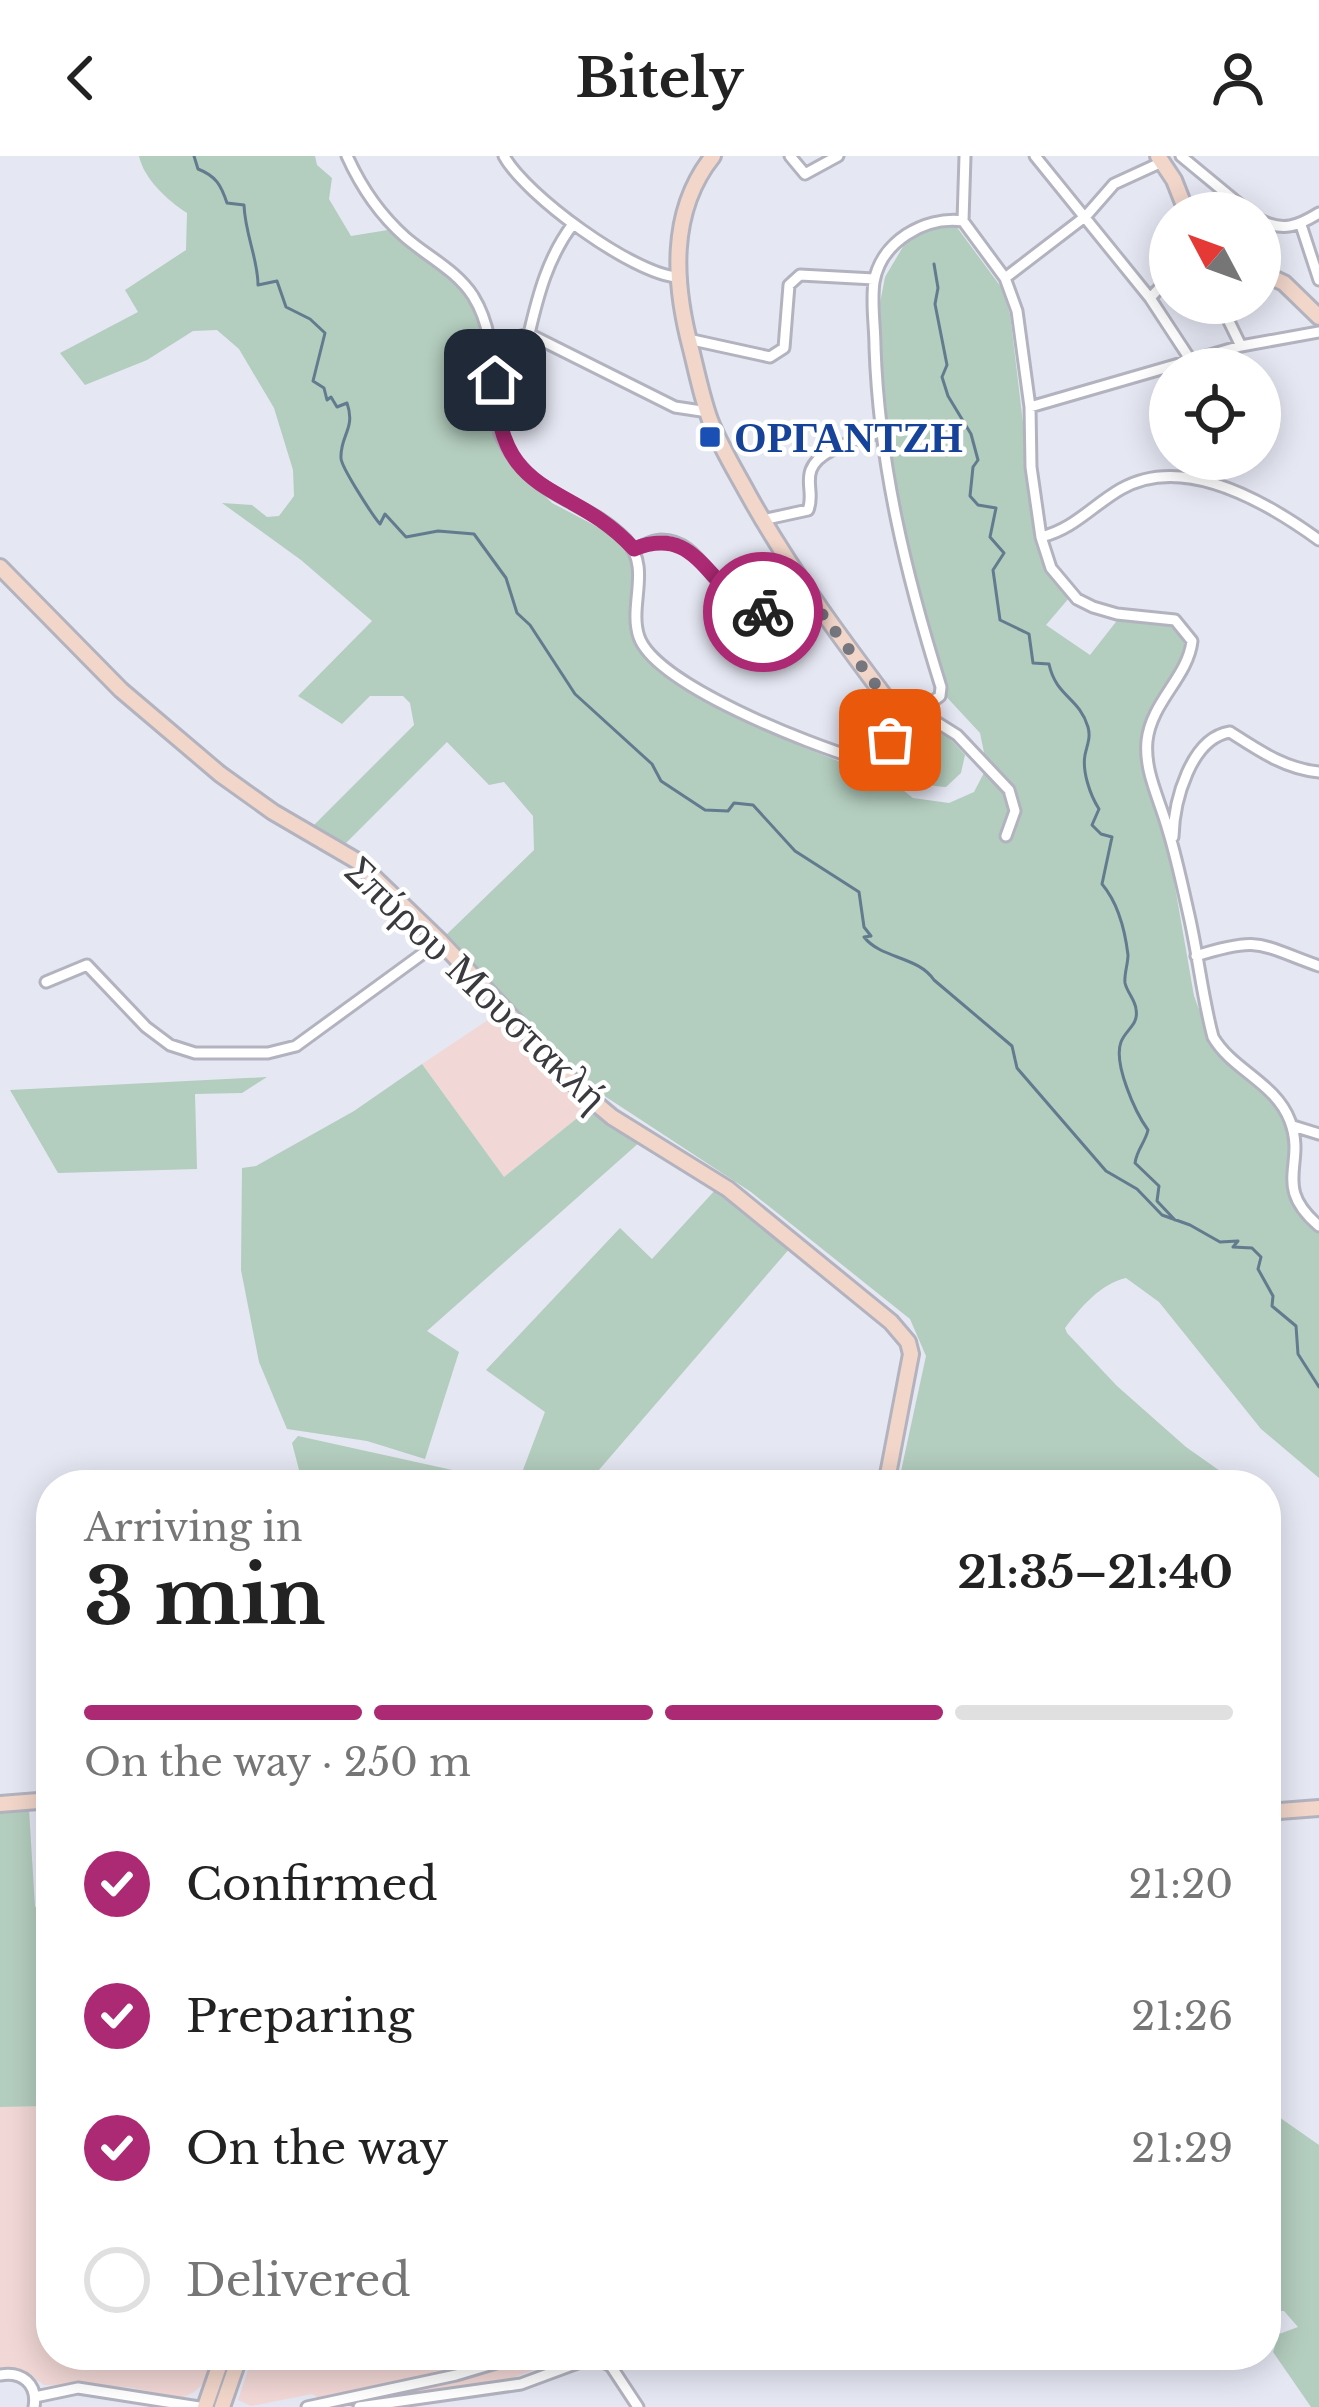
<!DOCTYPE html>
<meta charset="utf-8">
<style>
body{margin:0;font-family:"Libre Baskerville",serif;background:#f6f6f6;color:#222;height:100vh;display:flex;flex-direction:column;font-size:45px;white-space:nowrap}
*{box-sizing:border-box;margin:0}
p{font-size:39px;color:#767676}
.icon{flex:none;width:66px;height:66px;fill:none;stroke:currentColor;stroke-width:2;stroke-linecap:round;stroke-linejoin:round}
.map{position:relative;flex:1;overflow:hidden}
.side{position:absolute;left:36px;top:1314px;width:1245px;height:900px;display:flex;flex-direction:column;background:#fff;border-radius:48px;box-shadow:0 6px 30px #0003}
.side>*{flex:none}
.needle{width:78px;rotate:311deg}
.buttons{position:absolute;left:1149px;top:36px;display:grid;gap:24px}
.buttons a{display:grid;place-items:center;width:132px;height:132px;border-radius:50%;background:#fff;box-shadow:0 6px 30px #0003;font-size:60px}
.pin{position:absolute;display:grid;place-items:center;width:102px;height:102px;color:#fff;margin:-51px;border-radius:24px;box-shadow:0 6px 18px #0006}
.courier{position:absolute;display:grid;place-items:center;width:120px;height:120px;margin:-60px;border:9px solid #ac2973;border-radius:50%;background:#fff;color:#222;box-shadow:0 3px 15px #0007}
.headline em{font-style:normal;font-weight:700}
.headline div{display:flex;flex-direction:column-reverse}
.headline{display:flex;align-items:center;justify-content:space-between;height:204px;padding:0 48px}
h1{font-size:78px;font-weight:700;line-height:90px}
.bar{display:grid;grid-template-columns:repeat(4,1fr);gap:18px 12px;align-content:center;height:144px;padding:0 48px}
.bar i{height:15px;border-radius:9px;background:#e0e0e0}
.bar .current{background:#ac2973}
.bar p{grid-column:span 4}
ol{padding:0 48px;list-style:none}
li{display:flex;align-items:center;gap:36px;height:132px}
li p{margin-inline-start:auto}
li .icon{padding:12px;border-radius:50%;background:#ac2973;color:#fff;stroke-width:4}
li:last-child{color:#767676}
li i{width:66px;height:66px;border:6px solid #e0e0e0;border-radius:50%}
header{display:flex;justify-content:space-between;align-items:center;height:156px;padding:0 48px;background:#fff;font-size:54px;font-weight:700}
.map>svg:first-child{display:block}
</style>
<header><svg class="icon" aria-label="back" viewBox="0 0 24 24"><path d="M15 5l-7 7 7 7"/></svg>Bitely<svg class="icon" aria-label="person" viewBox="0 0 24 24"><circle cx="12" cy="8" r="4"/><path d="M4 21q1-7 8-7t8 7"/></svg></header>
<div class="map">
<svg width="1319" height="2251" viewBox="0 0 1319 2251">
<rect width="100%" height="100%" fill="#e5e7f3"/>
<path fill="#f1d7d5" d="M497,858l45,49 49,44 -87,70 -82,-113z
M51,1950v249h162l-9,28 -10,9 -13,6 -53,-11 -84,-2 -19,-14 -25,-1v-263z
M253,2199h321l-65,24 -178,26 -19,-11 -61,12 -13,-6z"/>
<path fill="#b3cdbe" d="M139,0h176l2,9 15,13 -3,21 22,37 37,-6 52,39 28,29 21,53v66l14,37 49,49 65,34 13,19 4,20 -1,60 19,29 55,36 96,46 45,18 27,3 38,30 36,5 25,-11 13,-25 -7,-34 -39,-42 -22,-88 -36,-179 -3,-121 5,-26 25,-42 16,-7 30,-2 45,61 9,27 28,234 9,23 22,27 -23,27 44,30 29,-37 52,6 12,7 2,21 -35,61 -7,18 -1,25 27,96 25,144 19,51 58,48 12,22 5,16v58l6,14 25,26v247l-58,-49 -102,-127 -33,-24c-26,6 -45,29 -61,50l2,5 50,53 69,61 54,38h-342l28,-129 -16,-37 -159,-127 -151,-99 -156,-156 90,-87 -1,-34 -29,-34 -15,3 -42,-43 -101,101 -34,-16 102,-102 -4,-22 -7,-7h-33l-28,28 -44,-28 74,-75 -71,-61 -79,-57 30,2 15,12 12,-1 15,-20 -1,-26 -19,-62 -35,-59 -22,-19 -24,1 -46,29 -62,25 -25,-32 78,-41 -13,-22 61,-40 1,-37c-20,-13 -43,-34 -48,-57z
M920,566l20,6 25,27 -4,18 -15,14c-29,-1 -39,-14 -56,-36l7,-14z
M422,908l82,113 87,-70 50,34 -214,190 32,21 -34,107 -58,-18 -80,-12 -28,-67 -18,-92 1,-102 14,-2 98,-55z
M267,921l-25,16 -47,1 2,75 -139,4 -48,-83z
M717,1032l73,60 -204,237 -68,-2 27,-71 -59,-42 134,-142 32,31z
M298,1280l186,41 1,8h-182l-11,-42z
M29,1653l6,98h16v199l-51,1v-295z
M1266,1952l53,37v262h-8l-38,-55 6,-18 19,-7 -14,-16h-18z"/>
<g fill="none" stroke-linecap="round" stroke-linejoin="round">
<path stroke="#627b8e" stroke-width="3" d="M194,0l4,13c18,7 23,16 29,34l17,2c1,29 14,54 14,80l19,-4 9,26 24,12 15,14 -12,48 11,7 3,12 4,-3 6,10 10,-4c9,26 -7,32 -6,55 0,9 32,58 39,66l5,-10 21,23 32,-6 36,3 32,44 11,35 13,12 45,69 77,70 9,17 44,29 23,1 6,-8 19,2 42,46 64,41 5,35 7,9 -7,1c17,22 54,19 70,43l78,66 5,22 89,103 31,18 25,26 28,10 30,17 18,-1 -5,6 19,1 9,9 -3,12 15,27 -1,10 24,20 2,28 21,33
M934,108l4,24 -3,16 12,61 -5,12 6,19 23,38 7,26 -5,7 -3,29 8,9 18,3 -6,29 14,16 -11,17 7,50 29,14 4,29 16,1c7,33 30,33 39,63 3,11 -1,18 -3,28 -3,16 5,40 14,54l-7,16 9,9 11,3 -10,47c16,19 23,46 26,71 0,9 -4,19 -3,28 2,9 10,17 11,26 3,16 -10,20 -15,33 -8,21 14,70 27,88 -3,13 -11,19 -13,33l24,23 -2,15 18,19"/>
<defs>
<path id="street" d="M347,0c14,31 32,58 58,81 23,20 51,33 68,59 31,50 10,102 29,142 31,63 84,60 124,102 26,28 2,65 13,97 17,48 172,108 220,122l22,-9 23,-28 36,-26 1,-9c-35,-112 -62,-223 -66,-340 0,-21 -4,-44 -1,-65 7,-40 50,-66 89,-61
M504,0c21,39 129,118 173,121
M790,0l15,18 33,-18
M965,0l-2,65 42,57 12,33 13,96 1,60 10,70 10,31 26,31 16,8 24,7 58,6 17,21c-4,36 -41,61 -45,100 -3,31 13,59 21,89 8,26 14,54 20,81 10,42 14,85 25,126 19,33 63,46 77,84 17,44 -19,64 29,105
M1035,0l115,142 40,61
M1181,0l69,57
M1260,64c23,12 38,6 59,-7
M1301,69l18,55
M1005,122l81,-62 28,-32 48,-22
M1150,142l20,-21
M1220,147l21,43
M529,178c9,-39 19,-77 44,-110
M688,183l82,18 14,-9 5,-63 11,-10 74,4
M492,187l37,-9 146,73 33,5
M1030,251l211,-61 78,-14
M762,364l46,-10c6,-14 -2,-27 3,-40 8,-22 50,-30 70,-39
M1041,381c33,-8 52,-32 80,-48 63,-36 147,14 198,51
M635,393c8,-3 17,-9 26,-9 54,-1 53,97 155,66
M919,555l38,24 52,55 6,21 -9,25
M1173,681c1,-37 18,-99 57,-105 28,18 55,37 89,40
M1196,800c64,-20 62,-12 123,10
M46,826l41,-17 59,62 24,18 25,8h73l28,-7 144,-105
M1293,970l26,8
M0,2219c22,-4 38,9 34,32
M35,2241l43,-9 121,19
M307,2251l149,-32 67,-20
M359,2251l162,-23 73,-27 17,9 27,41"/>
<path id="secondary" d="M713,0c-45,56 -39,129 -22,193 6,24 11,49 19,71 10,26 25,50 38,74 45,81 100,154 156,228
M1158,0l16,24 13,33
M1260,116l24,11 35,34
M0,411l121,123 99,84 53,38 84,49 83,80 141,150 31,26 116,72 163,133 17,20 3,12 -25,131
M0,1648l51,-4
M1266,1656l53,-4
M205,2251l18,-52
M222,2251l18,-52"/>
</defs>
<use href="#street" stroke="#b2b3bf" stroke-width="15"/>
<use href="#secondary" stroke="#b2b3bf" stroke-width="20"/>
<use href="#street" stroke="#fff" stroke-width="9"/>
<use href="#secondary" stroke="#f2d6ca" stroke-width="14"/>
</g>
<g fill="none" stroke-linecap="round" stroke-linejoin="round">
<path stroke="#76777e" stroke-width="12" stroke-dasharray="0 21.6" d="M763,456l28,1 25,-7 88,116 -14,18"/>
<path stroke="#ac2973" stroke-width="15" d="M495,224c3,124 75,99 139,169 67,-27 72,45 129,63"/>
</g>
<rect fill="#1a4fb4" stroke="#fff" stroke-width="4.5" x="698" y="269" width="24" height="24" rx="6"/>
<g text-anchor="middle" stroke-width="9" stroke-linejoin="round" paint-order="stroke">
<g font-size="42" font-weight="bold" fill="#164399" stroke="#fff" text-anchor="start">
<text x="734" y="296">ΟΡΓΑΝΤΖΗ</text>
</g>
<g font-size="42" fill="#3a3a3f" stroke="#fff">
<text transform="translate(477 827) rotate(44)" y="15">Σπύρου Μουστακλή</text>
</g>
</g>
</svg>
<div class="buttons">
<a><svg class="needle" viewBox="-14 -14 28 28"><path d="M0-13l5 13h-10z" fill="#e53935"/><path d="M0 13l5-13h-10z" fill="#767676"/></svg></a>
<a><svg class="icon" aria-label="locate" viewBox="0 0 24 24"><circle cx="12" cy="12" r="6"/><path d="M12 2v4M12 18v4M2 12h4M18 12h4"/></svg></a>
</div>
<div class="pin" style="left:890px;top:584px;background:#ea580c"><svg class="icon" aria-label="bag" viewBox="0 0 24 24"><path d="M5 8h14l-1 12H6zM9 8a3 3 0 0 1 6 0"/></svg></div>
<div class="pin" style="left:495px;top:224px;background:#1f2937"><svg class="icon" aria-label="home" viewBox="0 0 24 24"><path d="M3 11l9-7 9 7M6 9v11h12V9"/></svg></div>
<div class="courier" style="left:763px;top:456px"><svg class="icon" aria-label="bike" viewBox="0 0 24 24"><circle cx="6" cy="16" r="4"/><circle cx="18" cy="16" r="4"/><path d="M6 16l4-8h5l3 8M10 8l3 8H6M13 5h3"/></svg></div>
<section class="side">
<div class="headline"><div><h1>3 min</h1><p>Arriving in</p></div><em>21:35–21:40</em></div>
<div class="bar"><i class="current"></i><i class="current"></i><i class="current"></i><i></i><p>On the way · 250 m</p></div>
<ol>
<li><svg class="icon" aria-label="check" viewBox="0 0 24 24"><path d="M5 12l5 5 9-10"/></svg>Confirmed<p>21:20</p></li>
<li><svg class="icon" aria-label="check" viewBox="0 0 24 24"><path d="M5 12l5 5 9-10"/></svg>Preparing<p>21:26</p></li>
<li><svg class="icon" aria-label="check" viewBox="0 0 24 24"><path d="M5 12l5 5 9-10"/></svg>On the way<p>21:29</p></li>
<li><i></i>Delivered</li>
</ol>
</section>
</div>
